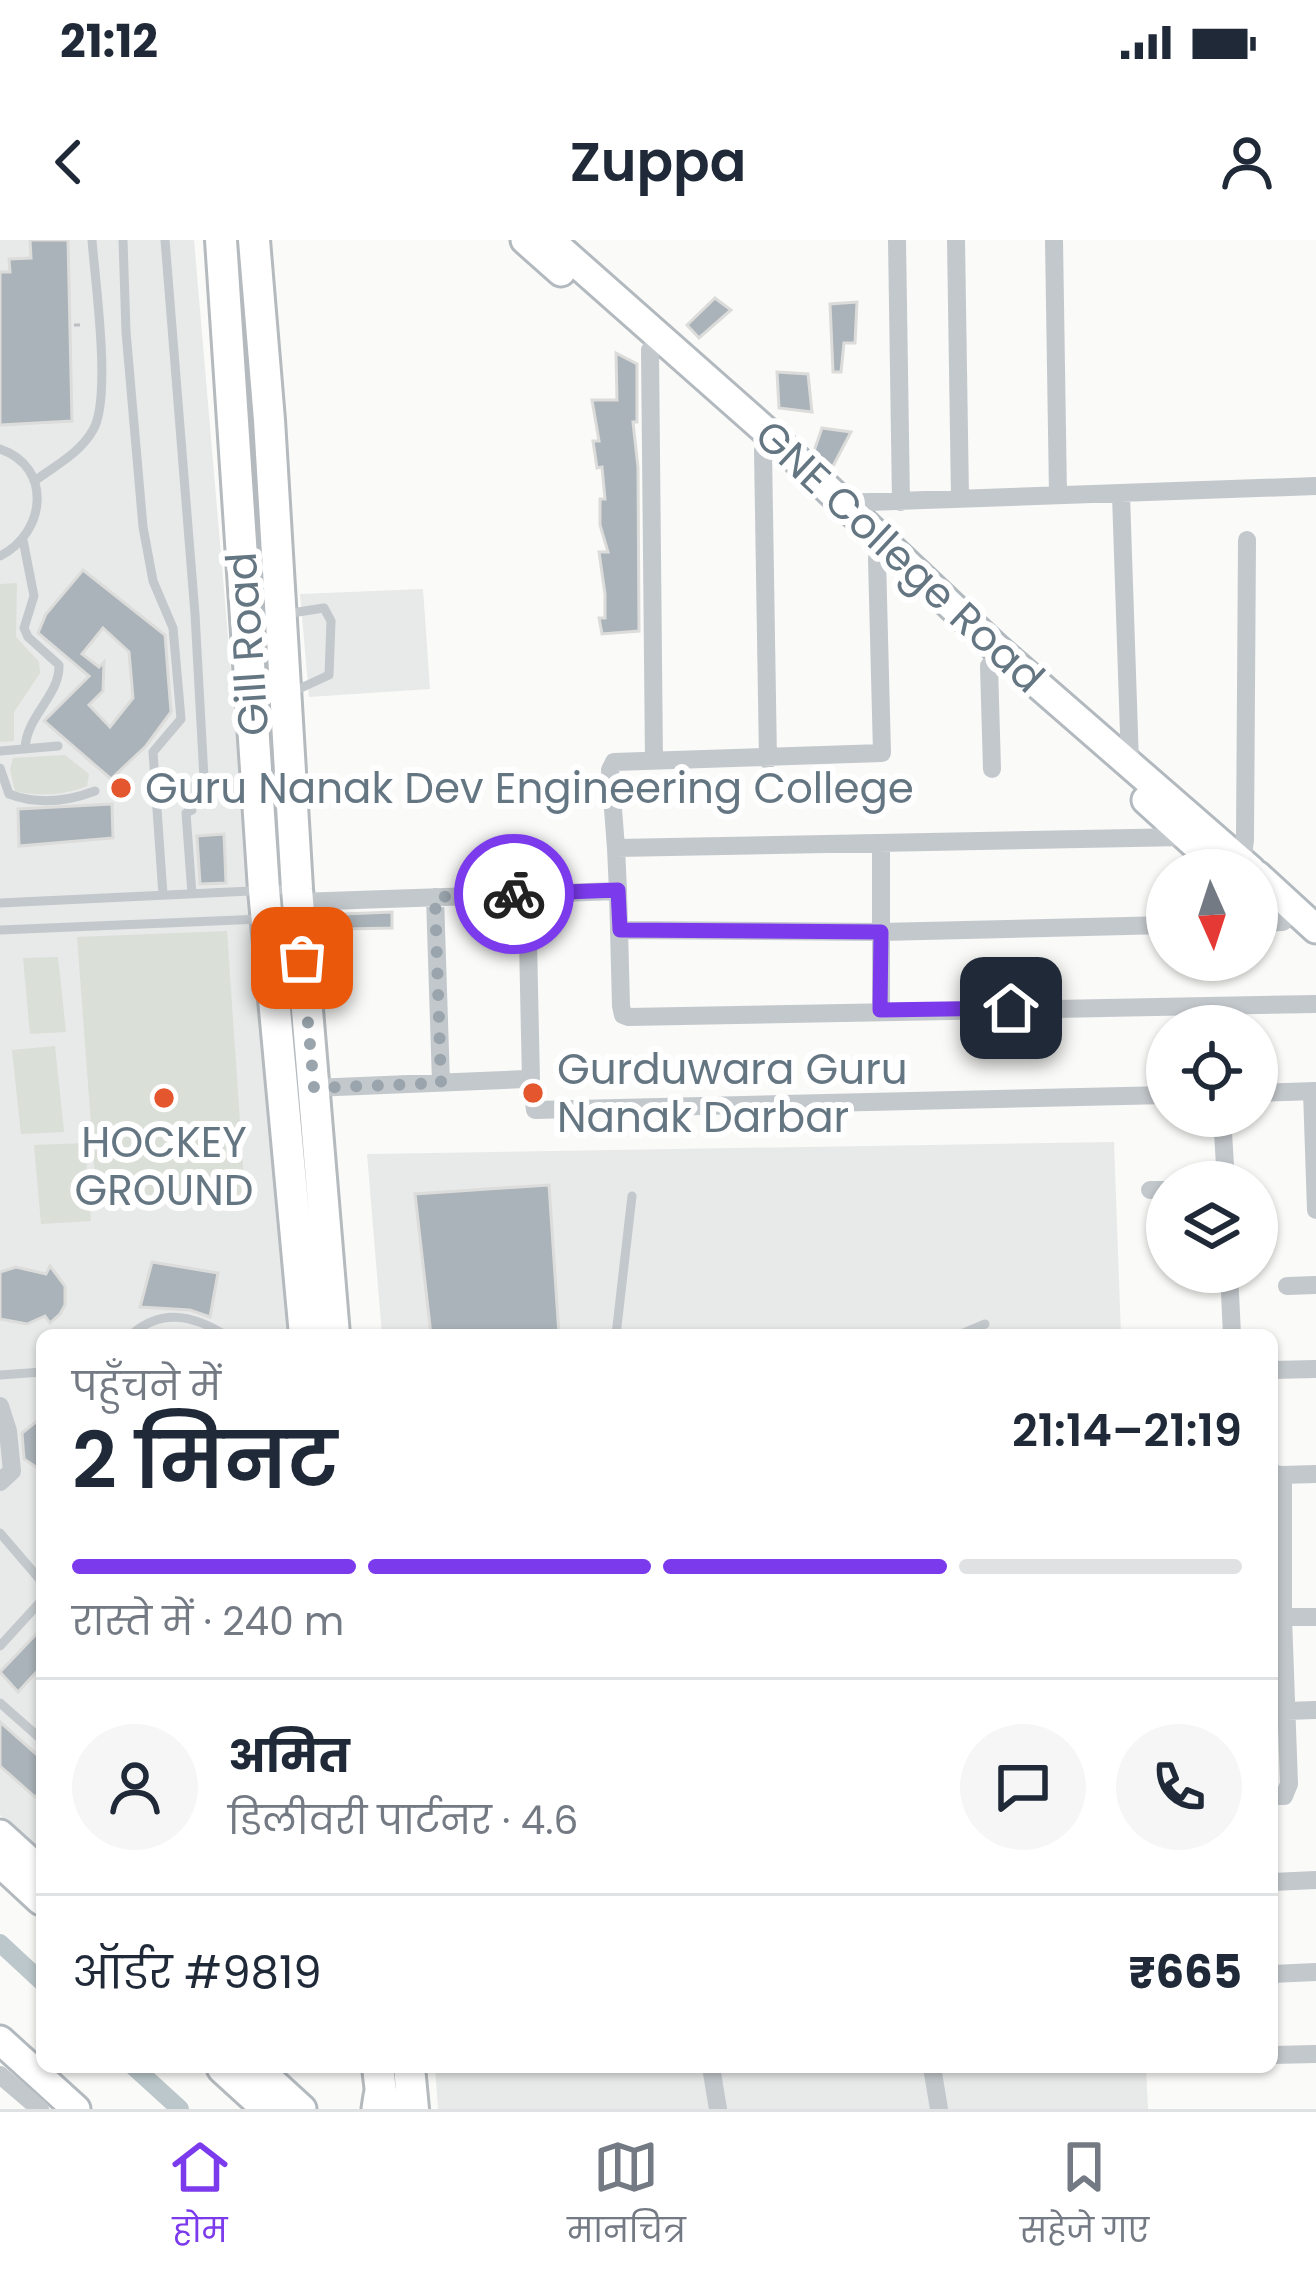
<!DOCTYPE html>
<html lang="hi">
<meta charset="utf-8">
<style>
body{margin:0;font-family:Poppins,"Noto Sans Devanagari",sans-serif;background:#f6f6f7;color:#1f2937;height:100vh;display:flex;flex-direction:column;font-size:45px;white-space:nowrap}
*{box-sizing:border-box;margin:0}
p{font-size:39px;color:#747a83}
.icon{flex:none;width:66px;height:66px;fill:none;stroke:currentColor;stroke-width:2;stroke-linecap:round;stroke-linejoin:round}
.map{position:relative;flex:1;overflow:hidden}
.sheet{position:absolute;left:36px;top:1089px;width:1242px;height:744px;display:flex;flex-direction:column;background:#fff;border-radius:18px;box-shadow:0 3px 9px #0004}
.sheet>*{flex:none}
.needle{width:78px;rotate:177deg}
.buttons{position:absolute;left:1146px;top:609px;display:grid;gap:24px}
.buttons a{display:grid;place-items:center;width:132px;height:132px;border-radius:50%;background:#fff;box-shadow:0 3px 9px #0004;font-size:60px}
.pin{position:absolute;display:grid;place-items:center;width:102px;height:102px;color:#fff;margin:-51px;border-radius:24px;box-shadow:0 6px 18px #0006}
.courier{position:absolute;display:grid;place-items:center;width:120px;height:120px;margin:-60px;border:9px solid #7c3aed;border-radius:50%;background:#fff;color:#222;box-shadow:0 3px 15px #0007}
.headline em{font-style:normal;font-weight:600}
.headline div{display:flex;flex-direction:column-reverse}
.headline{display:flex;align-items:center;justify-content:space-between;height:204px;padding:0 36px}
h1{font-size:78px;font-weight:600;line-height:90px}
.bar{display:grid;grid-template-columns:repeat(4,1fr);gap:18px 12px;align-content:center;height:144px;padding:0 36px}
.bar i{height:15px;border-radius:9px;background:#e0e1e3}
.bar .on{background:#7c3aed}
.bar p{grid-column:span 4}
.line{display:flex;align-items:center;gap:30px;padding:0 36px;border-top:3px solid #e0e1e3}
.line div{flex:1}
.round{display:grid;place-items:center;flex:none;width:126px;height:126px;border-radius:63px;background:#f6f6f7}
.status{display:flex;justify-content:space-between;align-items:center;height:84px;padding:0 60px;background:#fff;direction:ltr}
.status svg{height:33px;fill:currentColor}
header{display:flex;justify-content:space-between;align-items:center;height:156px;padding:0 36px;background:#fff;font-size:54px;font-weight:600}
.menu{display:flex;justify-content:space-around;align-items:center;height:168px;border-top:3px solid #e0e1e3;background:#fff;font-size:33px;color:#747a83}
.menu a{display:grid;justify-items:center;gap:6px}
.menu .on{color:#7c3aed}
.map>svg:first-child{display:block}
</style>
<div class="status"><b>21:12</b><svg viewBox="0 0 49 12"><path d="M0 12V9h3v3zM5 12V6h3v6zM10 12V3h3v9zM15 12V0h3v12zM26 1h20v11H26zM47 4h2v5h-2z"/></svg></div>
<header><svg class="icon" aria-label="back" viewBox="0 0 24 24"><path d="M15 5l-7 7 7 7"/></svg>Zuppa<svg class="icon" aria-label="person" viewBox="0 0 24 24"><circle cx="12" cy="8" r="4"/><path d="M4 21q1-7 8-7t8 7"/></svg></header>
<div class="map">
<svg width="1316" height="1869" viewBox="0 0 1316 1869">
<rect width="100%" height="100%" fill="#fafaf8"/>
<path fill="#e8e9e9" d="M0,0h194l94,1095h-246v516l-42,-36z
M423,349l7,100 -121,8 -9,-103z
M1114,902l7,193h-739l-15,-181z
M435,1827h711l2,42h-710z"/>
<path fill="#dadfd7" d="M17,343l-1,54 23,25 1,11 -26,39v29l-14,1v-158z
M65,515l24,19 -2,12c-21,9 -50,11 -72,5l-5,-21 3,-12z
M227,691l18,265 -148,8 -20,-267z
M58,717l8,75 -36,2 -7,-76z
M55,806l9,86 -43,2 -9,-84z
M85,903l6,78 -50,3 -7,-79z"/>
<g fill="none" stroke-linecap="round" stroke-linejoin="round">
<path stroke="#bbc7cb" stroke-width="18" d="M0,1703l42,39
M134,1827l46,42"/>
</g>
<path fill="#aab3b9" stroke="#dcdcda" stroke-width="3" fill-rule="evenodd" d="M30,0h38l4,181 -72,4v-153h10l-1,-13 22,-1z
M715,58l16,12 -32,28 -12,-13z
M857,62l-2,41h-11l-3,29h-8l-3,-68z
M616,113l21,11v58h-4l5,45 1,164 -37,3 -3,-16h6v-24l-6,-42h9l-8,-27v-26h5l-3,-32 -5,1 -4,-27h6l-7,-41h25z
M777,132l31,2 4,38 -33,-4z
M822,188l29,4 -19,36 -18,-17z
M83,330l82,65 6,77 -25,34 -35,33 -67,-58 45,-45 -51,-43 8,-19zM103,388l26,24 4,46 -23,29 -21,-22 14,-14 1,-29 -5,5 -17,-13z
M112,564l1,34 -94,8 -1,-37z
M224,594l2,49 -26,1 -3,-48z
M392,672v16l-47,1 -1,-15z
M549,945l10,150h-128l-16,-141z
M152,1022l66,11 -8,44 -20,-7 -50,-3z
M50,1026l15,20v19l-5,9 -10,9 -5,-7 -18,8 -27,-5v-47l16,-5 30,7z
M42,1177v54l-18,-12 -2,-26z
M42,1388v38l-24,26 -18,-20z
M0,1482l42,37v31l-7,7 -35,-31z"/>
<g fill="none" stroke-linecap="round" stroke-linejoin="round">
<defs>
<path id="secondary" d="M525,0l36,32
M550,0l225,199 221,209 255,222
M1146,560l77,70
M1257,635l59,54
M0,1594l42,38
M0,1800l76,69
M256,1827l46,42"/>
<path id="primary" d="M221,0l43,650 41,445
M254,0l15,180 28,469 37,446
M378,1827l5,42
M409,1827l4,42"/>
<path id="highway" d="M0,1619l42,39
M224,1827l46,42
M379,1869l2,-13"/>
</defs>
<use href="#secondary" stroke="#b3babf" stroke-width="33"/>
<use href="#primary" stroke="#b5babe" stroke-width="36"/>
<use href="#highway" stroke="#b4b9bd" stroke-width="39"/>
<path stroke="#bbbfc2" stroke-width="3" stroke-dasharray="6 6" stroke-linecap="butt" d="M74,85h10"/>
<path stroke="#c3c8cc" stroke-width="9" d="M123,0l3,92 17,195 10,54 20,47 8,91 -28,33 10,143
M165,0l30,374 9,164 -14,11 2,21 -6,3 6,81
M0,209c53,18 46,84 0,107
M36,240c20,-15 44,-27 57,-50 19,-32 2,-149 -1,-190
M23,300l11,56 -10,32 4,9 31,28c1,31 -33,51 -34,84
M285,374l39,-6 7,13 -2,54 -39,18
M0,511l58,-5
M0,528l9,26c29,11 57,8 86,-3
M0,663l294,-14
M0,690l263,-11
M131,1095c30,-27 62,-20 94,0
M616,1095l16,-139
M959,1095l26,-11
M0,1135l42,-3
M0,1293l42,49
M0,1406l42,-46
M0,1463l42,37"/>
<path stroke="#c3c8cc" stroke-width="18" d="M897,0l4,262
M956,0l4,258
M1054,0l4,255
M650,110l4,411
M763,211l5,309
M1121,255l9,268
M840,263l476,-17
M989,426l3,103
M616,608l-6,-78 4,-8 268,-9 -5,-194
M1241,630l4,-30 2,-300
M618,651l-2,-43 569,-11
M527,654l4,187
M435,657l6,186
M298,662l320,-11 3,115 2,9 5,2 688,-13
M1257,683l26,-1
M620,690l261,2 286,-7
M881,769v-164
M313,848l212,-9 6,2 4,29 632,-15
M1312,851l4,119
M1257,853l59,-2
M1222,876l4,66
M1150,950h17
M1229,1032l3,63
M1287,1046l29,-1
M1272,1130l44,-1
M0,1166l8,25 4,40 -12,11
M1272,1233l9,2 2,7v135h33
M1281,1235l35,-1
M1286,1471l30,-1
M1272,1556h12l5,-12 -6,-167
M1272,1642l44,-2
M1272,1734l44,-2
M1272,1815l44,-1
M711,1827l7,42
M932,1827l7,42
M0,1835l40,34"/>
<use href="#secondary" stroke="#fff" stroke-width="27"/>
<use href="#primary" stroke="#fff" stroke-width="30"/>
<use href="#highway" stroke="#fff" stroke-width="33"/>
</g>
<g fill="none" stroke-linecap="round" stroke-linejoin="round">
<path stroke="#99a4ac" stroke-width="12" stroke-dasharray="0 21.6" d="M302,718l12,130 127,-5 -6,-186 79,-3"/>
<path stroke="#7c3aed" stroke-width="15" d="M514,654l104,-4 2,40 261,2 -1,78 131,-2"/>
</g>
<g fill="#e4572e" stroke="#fff" stroke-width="4.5">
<circle cx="121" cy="548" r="12"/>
<circle cx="533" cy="853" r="12"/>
<circle cx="164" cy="858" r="12"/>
</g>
<g text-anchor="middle" stroke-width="12" stroke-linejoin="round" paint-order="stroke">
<g font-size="42" fill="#657683" stroke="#fff">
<text transform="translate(900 316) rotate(43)" y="15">GNE College Road</text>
<text transform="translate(247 404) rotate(-94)" y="15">Gill Road</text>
</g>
<g font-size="42" fill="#657683" stroke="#fff" text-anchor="start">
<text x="145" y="563">Guru Nanak Dev Engineering College</text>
<text x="557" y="844">Gurduwara Guru<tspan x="557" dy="48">Nanak Darbar</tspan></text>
<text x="164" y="917" text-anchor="middle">HOCKEY<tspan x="164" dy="48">GROUND</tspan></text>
</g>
</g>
</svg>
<div class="buttons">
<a><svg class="needle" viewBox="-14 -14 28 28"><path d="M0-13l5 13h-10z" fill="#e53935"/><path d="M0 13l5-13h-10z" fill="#747a83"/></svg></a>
<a><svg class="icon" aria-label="locate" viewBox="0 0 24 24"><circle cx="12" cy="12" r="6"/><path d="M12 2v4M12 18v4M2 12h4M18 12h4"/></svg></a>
<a><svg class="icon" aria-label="layers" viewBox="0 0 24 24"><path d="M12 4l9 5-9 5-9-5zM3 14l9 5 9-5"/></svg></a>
</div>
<div class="pin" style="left:302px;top:718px;background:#ea580c"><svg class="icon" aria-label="bag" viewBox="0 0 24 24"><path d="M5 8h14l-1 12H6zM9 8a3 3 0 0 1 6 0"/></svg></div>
<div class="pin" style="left:1011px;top:768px;background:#1f2937"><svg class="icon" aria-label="home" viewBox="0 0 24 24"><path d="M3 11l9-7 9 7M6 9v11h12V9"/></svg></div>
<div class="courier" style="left:514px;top:654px"><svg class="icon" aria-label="bike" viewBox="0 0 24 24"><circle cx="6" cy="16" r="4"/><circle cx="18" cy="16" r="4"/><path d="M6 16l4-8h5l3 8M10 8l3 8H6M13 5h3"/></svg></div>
<section class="sheet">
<div class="headline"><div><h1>2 मिनट</h1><p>पहुँचने में</p></div><em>21:14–21:19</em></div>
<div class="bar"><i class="on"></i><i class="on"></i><i class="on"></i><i></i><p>रास्ते में · 240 m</p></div>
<div class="line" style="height:216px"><a class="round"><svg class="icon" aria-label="person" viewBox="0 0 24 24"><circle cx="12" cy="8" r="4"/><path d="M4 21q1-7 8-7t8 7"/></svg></a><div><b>अमित</b><p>डिलीवरी पार्टनर · 4.6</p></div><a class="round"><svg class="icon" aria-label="chat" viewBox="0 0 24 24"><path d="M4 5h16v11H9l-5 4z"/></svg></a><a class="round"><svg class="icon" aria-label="phone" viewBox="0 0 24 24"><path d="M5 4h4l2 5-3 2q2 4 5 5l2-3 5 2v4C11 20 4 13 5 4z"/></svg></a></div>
<div class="line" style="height:156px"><div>ऑर्डर #9819</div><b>₹665</b></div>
</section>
</div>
<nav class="menu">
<a class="on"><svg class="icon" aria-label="home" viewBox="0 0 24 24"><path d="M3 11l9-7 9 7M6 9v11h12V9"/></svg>होम</a>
<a><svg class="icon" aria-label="map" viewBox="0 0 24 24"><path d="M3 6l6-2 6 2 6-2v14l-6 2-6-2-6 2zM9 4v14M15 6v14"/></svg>मानचित्र</a>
<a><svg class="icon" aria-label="saved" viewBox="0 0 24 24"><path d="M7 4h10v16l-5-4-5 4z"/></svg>सहेजे गए</a>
</nav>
